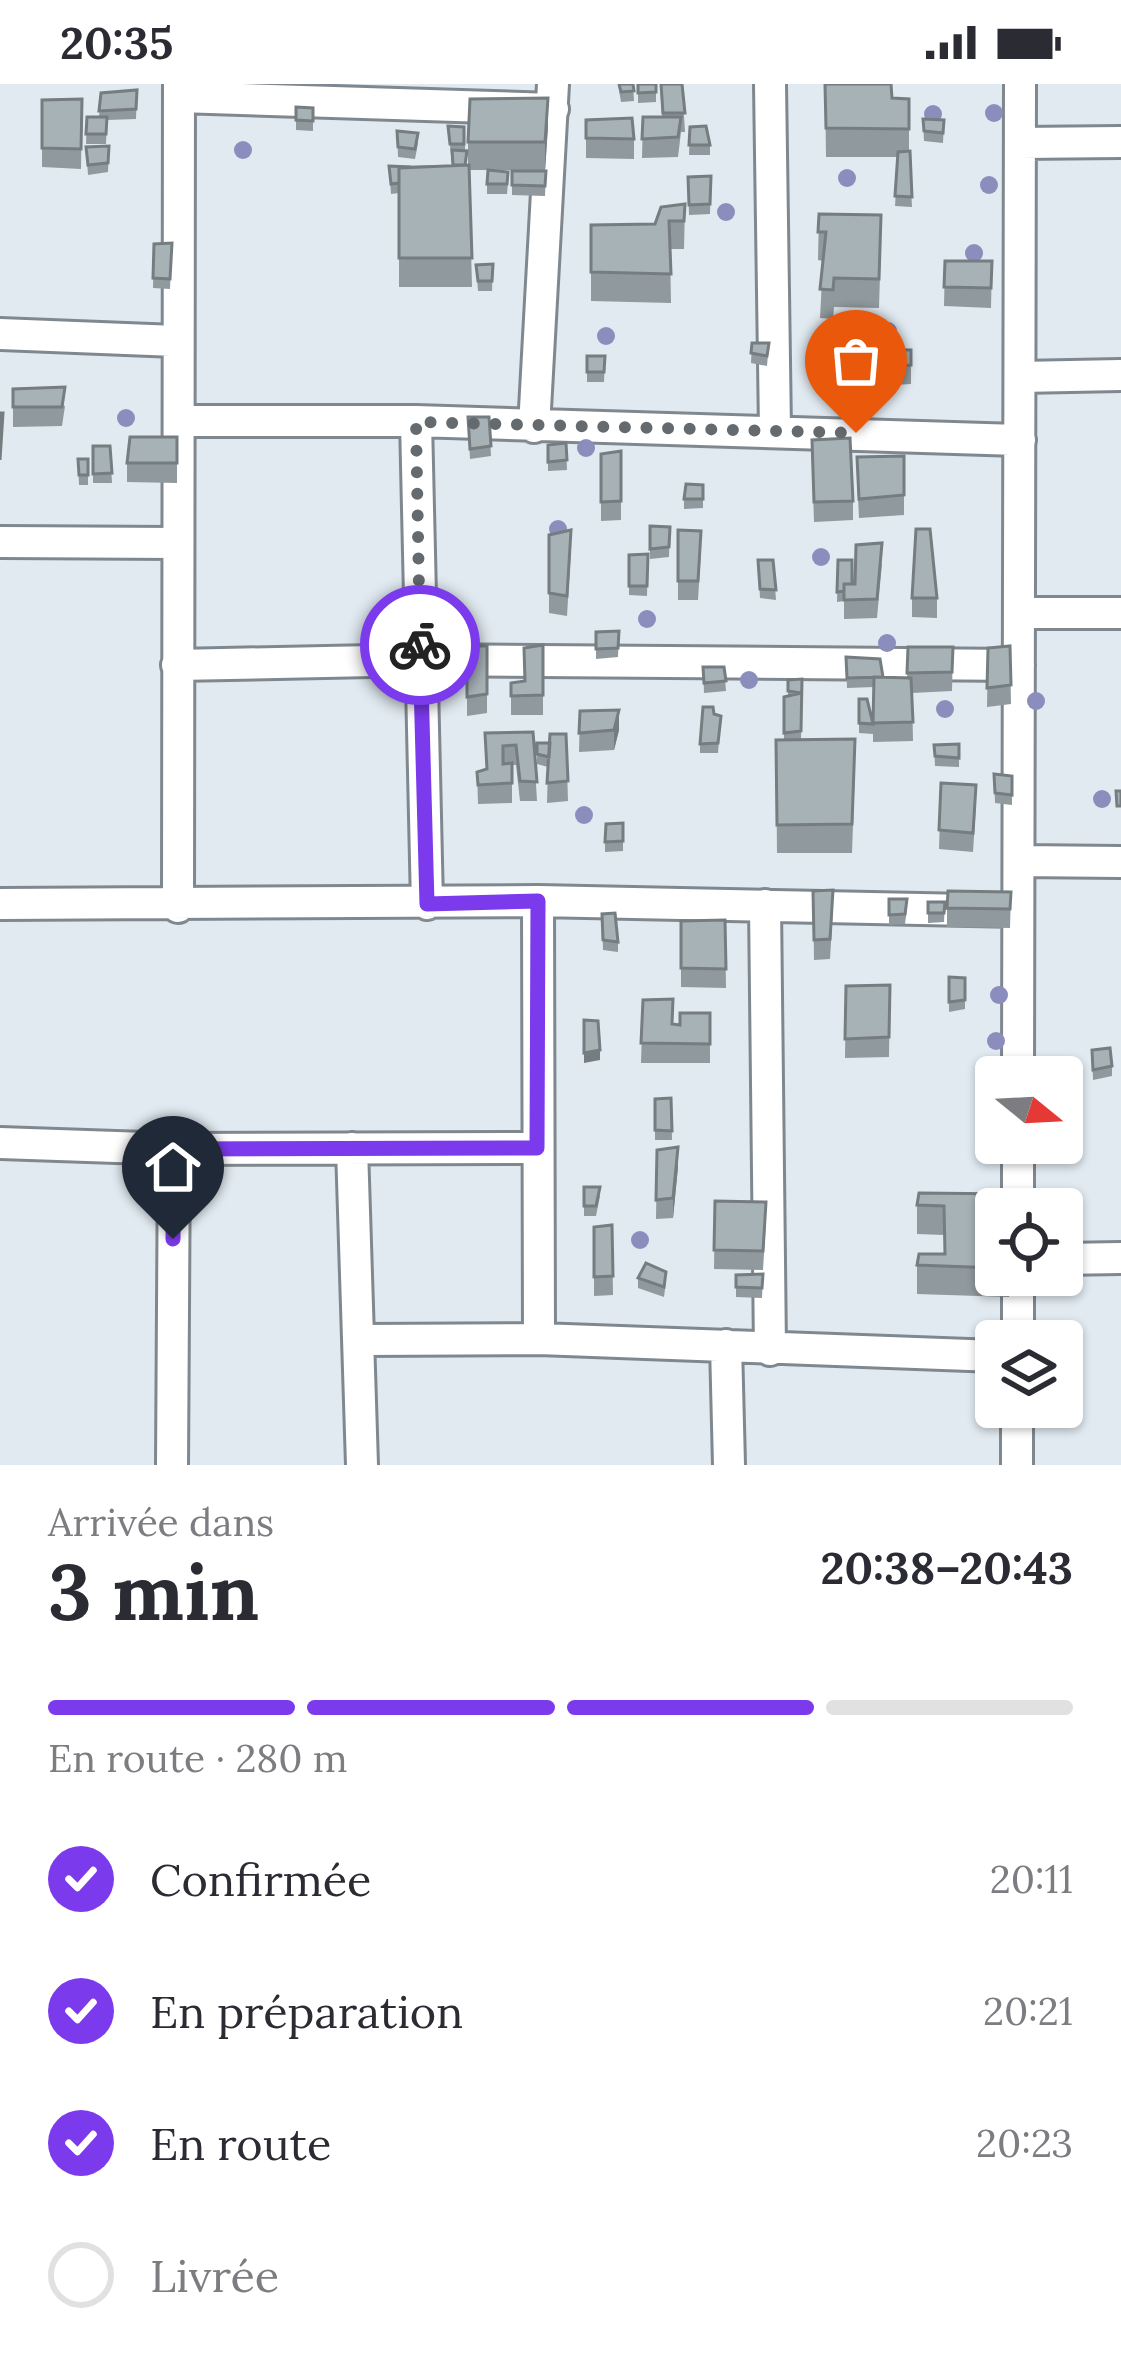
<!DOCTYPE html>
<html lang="fr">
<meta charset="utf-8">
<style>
body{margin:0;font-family:Lora,serif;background:#f2f2f3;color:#2b2b33;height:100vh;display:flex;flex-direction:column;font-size:45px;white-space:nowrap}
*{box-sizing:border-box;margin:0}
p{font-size:39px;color:#7c7c81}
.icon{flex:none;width:66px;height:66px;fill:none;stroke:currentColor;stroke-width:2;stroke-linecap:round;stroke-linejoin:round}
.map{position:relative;height:1381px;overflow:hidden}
.drawer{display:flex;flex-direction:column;background:#fff;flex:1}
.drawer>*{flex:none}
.needle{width:78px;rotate:108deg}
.buttons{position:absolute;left:975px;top:972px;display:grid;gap:24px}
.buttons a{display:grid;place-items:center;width:108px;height:108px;border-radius:12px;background:#fff;box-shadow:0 3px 9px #0004;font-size:60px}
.pin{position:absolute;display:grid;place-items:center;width:102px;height:102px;color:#fff;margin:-123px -51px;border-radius:50% 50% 50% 0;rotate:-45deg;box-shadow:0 0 12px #0007}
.pin .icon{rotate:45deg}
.courier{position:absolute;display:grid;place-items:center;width:120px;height:120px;margin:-60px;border:9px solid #7c3aed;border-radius:50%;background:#fff;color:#222;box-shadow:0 3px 15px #0007}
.overview em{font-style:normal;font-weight:700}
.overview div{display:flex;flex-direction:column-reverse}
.overview{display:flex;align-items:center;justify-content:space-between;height:204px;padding:0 48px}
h1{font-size:78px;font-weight:700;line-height:90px}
.bar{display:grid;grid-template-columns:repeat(4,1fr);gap:18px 12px;align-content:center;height:144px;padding:0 48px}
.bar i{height:15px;border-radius:9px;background:#e1e1e2}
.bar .active{background:#7c3aed}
.bar p{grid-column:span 4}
ol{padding:0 48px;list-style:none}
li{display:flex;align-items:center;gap:36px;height:132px}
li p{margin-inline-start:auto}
li .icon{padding:12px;border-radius:50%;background:#7c3aed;color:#fff;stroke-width:4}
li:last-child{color:#7c7c81}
li i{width:66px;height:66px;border:6px solid #e1e1e2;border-radius:50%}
.status{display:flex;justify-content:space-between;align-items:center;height:84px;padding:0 60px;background:#fff;direction:ltr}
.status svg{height:33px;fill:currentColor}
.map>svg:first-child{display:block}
</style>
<div class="status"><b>20:35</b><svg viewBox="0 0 49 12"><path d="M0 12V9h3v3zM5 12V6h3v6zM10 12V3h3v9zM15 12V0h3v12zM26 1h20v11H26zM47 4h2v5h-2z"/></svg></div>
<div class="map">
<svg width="1121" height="1381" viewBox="0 0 1121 1381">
<rect width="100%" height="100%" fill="#e1eaf1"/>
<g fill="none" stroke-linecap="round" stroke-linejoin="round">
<defs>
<path id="minor" d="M770,0l5,346
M179,13l374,12
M1020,59l101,-1
M0,250l176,7
M1020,293l101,-2
M179,337h237l604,19
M416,337l11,483
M534,343l19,-343
M0,458l175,1
M1019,529h102
M177,581l243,-5 599,5
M1019,777l102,1
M538,817l1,438
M0,820l538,-3 480,10
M765,821l5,445
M178,823l1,-823
M1018,993l2,-993
M0,1059l174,6 363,-1
M352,1064l10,317
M1018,1125v-66
M1062,1175l59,-1
M361,1256l178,-1 457,17
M1018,1257v-66
M726,1261l3,120
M172,1381l2,-316
M1017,1381v-58"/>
</defs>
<use href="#minor" stroke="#80888f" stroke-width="36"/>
<use href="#minor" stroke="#fff" stroke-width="30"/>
</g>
<g fill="#8b8ebc">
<circle cx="994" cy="29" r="9"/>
<circle cx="933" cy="30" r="9"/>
<circle cx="243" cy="66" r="9"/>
<circle cx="847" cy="94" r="9"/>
<circle cx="989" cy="101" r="9"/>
<circle cx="726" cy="128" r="9"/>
<circle cx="974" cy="169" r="9"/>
<circle cx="888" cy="247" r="9"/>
<circle cx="606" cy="252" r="9"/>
<circle cx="126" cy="334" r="9"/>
<circle cx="586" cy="364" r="9"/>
<circle cx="558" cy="445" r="9"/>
<circle cx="821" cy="473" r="9"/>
<circle cx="647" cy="535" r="9"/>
<circle cx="887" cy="559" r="9"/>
<circle cx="749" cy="596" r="9"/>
<circle cx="1036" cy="617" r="9"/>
<circle cx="945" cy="625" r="9"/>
<circle cx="1102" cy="715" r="9"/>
<circle cx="584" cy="731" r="9"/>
<circle cx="999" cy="911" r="9"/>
<circle cx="996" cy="957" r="9"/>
<circle cx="640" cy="1156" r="9"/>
</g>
<path fill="#90999d" d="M618,0h15l1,17 -13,1z
M638,0h18v18l-18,1z
M660,0h22l3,48h-4l-3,25 -36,1 1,-41h19z
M825,0l67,14 17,1v52l3,56 -17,-1 3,-49h-72z
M137,6l-1,29 -29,1 -1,24h-20l1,-27h12l2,-24z
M82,15l-1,70 -39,-2v-67z
M296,23l17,1v23l-17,-1z
M923,35l21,1 -1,23 -19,-2z
M586,36l48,19v20l-48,-1z
M448,42l16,1 2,38h2v-23l80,-16 -3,45 -49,-1 12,12 -1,12h-20v-24h-18l3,117h-73v-94l-8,1 -2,-28 63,-1z
M690,43l20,18v10h-21z
M397,47l21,12 -3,16 -17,-2z
M109,62l-1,26 -20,3 -2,-28z
M512,87h34l-1,25 -33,-1z
M711,92l-1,38 -21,1 -1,-38z
M685,120l-1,45h-14l1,54 -80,-2v-76l64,-1z
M819,130l62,29 -2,65 -45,-1 -1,12 -13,-1 3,-57 -5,-1z
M172,159l-2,46 -17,-1 1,-44z
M945,177h47l-1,47 -47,-2z
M493,180l-1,27h-14l-2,-26z
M752,259h17l-2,23 -16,-3z
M862,265l49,1v34l-49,3z
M587,272h18l-1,26h-17z
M13,305l52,17 -3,20 -49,1z
M468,333h21l2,39 -21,3z
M177,353v46l-50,-1v-19z
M566,359l1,27 -19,1v-26z
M93,362h17l2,37h-19z
M621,367v69l-20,1v-67z
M904,372v59l-45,3 -2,-41z
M78,375h10v26h-9z
M812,375l41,42v19l-39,2z
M703,401v23l-19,1v-10z
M650,442l20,1 -1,30 -19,2z
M678,446l23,20 -3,50h-20z
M549,451l22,15 -4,66 -18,-3z
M648,470l-1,42 -18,-1v-40z
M758,476h15l3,40 -16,-2z
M838,476l14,24h3l27,-21 -5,55 -33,1v-18l-7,1z
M912,514h25v20l-25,-1z
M619,547l-1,26 -22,2v-27z
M543,561v70h-32v-32l13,-2v-33z
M467,562h20v67l-20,3z
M1010,562l1,58 -24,3 1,-59z
M908,563h45l-1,44 -40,2 1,48 -40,1v-8l-14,-1v-34l14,24 1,-36 -27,1 -1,-31 37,20 24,1z
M703,583h21l2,24 -22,2z
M802,595l-1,61 54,28 -3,85h-75l-1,-113h8v-43l4,-1v-16z
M580,627l39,19 -5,20 -35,2z
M721,632l-3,37h-18v-9z
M533,648l4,69h-17l-4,-36h-4v38l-34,1 -1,-32 9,-2 -1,-37z
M566,650l2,67 -21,2 1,-36 -11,-3v-21h13z
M934,661l25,13v9l-24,-1z
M994,690l18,2v29l-17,-2z
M941,699l35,22 -3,47 -34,-3z
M623,739v28l-18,1v-10z
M813,807l20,18 -3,50 -16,1z
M1011,808l-1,36 -63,-1v-19z
M889,815l18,10 -2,15 -16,1z
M928,818h17l-1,20 -16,1z
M602,830l16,28v10l-15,-2z
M725,836l1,68 -45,-1v-66z
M949,893l16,1v31l-16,3z
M890,901l-1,72 -44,1 1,-72z
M643,916l30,24 7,1 30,-12v50h-69z
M1092,966l20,16v10l-19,4z
M671,1014l1,42h-17v-41z
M657,1066l21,17 -5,51 -17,1z
M584,1103l16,9 -4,20h-12z
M715,1117l51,20 -3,49 -49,-1z
M917,1121l79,4v66h14l-1,22 -92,-3v-29l27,-11v-19l-27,-1z
M612,1141l1,70 -19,1v-69z
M763,1190l-1,24 -26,-1v-22z
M638,1194l28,3 -2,16 -26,-9z"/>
<path fill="#757d80" d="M548,14v28l-3,45v-29z
M619,626v20l-5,20v-20z
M600,966v10l-16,3v-10z
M678,1063v20l-5,51v-20z"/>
<path fill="#a7b2b7" stroke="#757d80" stroke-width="3" d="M619,0h14l1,7 -13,1z
M638,0h18v8l-18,1z
M661,0h21l3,29h-22z
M825,0h66l1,14 17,1v30l-83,-1z
M137,6l-1,19 -37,2 2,-18z
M548,14l-3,44h-77l2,-43z
M82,15l-1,50 -39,-1v-48z
M296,23l17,1v13l-17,-1z
M87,33h20l-1,17h-20z
M643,33h38l-3,20 -36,2z
M632,34l2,21 -48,-1v-18z
M923,35l21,1 -1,13 -19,-2z
M448,42l16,1v17h-14z
M706,42l4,19h-21l1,-18z
M397,47l21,2 -3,16 -17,-2z
M109,62l-1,17 -20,2 -2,-18z
M452,66l15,1 -2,14h-12z
M910,67l2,46 -17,-1 3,-44z
M469,81l3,93h-73v-90z
M389,82l22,1 -12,1v15l-8,1z
M488,86l20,2 -1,12h-20z
M512,87h34l-1,15 -33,-1z
M711,92l-1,28 -21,1 -1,-28z
M685,120l-1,17h-15l2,53 -80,-2v-47l64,-1 6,-17z
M819,130l62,1 -2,64 -45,-1 -1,12 -13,-1 6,-57h-8z
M172,159l-2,36 -17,-1 1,-34z
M945,177h47l-1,27 -47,-1z
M493,180l-1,17h-14l-2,-16z
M752,259h17l-2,13 -16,-3z
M862,265l49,1v15l-49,3z
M587,272h18l-1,16h-17z
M65,303l-3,20h-49v-18z
M0,329h3l-3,47z
M468,333h21l2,29 -21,3z
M130,353h47v26h-50z
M850,354l3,63 -39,1 -2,-62z
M566,359l1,17 -19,2v-17z
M93,362h17l2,27 -19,1z
M621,367v50l-20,1v-48z
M904,372v39l-45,4 -2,-42z
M78,375h10v16h-9z
M686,400l17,1v14h-19z
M650,442l20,1 -1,20 -19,2z
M916,445h14l7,69h-25z
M571,446l-4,66 -18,-3v-58z
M678,446l23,1 -3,50h-20z
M882,459l-5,56 -33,1v-16h11l1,-39z
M648,470l-1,32h-18v-31z
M758,476h15l3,30 -16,-1z
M838,476h14v24h-8v7l-7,1z
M619,547l-1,17 -22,1v-17z
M543,561v50l-32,1v-13l14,-2 -1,-33z
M467,562h20v48l-20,3z
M1010,562l1,39 -24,3 1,-40z
M908,563h45l-1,25 -45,1z
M846,573l34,2 3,18 -36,1z
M703,583h21l2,14 -22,2z
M874,593l37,1 2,44 -40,1z
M802,595l-1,52 -17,2v-36l17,-4 -13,-2v-11z
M859,615h8l6,25 -14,-1z
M703,623h10l1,7 7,2 -3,27 -18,1z
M619,626l-5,20 -35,3 1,-22z
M533,648l4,50 -17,-1 -4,-36 -13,1v18l9,-1v20l-34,2 -1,-13 10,-3 -2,-36z
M550,650h16l2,47 -21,2z
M855,655l-3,85 -75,1 -1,-85z
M537,659h13l-1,14 -12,-3z
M959,660v14l-24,-2 -1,-11z
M994,690l18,2v19l-17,-2z
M941,699l35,2 -3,48 -34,-3z
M1116,707h5v15h-4z
M623,739v18l-18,1 1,-18z
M833,806l-3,49 -16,1 -1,-49z
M948,807l63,1 -1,17 -63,-1z
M889,815h18l-2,15 -16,1z
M928,818h17l-1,11h-16z
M615,829l3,29 -15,-2 -1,-26z
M725,836l1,49 -45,-1v-47z
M949,893l16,1v22l-16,2z
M890,901l-1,52 -44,2 1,-53z
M673,915l-1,25 8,1v-12h30v31l-69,-1 2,-43z
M584,936l14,1 2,29 -16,3z
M1110,964l2,18 -19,4 -1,-20z
M671,1014l1,33 -17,-1v-31z
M678,1063l-5,51 -17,2 1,-50z
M584,1103h16l-4,19h-12z
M919,1109l93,1 -1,15h-15v59l-79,-3 2,-11h26l-1,-48 -27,-1z
M715,1117l51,1 -3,49 -49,-1z
M612,1141l1,51 -19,1v-50z
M646,1179l20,9 -2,15 -26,-9z
M763,1190l-1,14 -26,-1v-12z"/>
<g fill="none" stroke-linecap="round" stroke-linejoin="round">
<path stroke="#646a6e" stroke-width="12" stroke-dasharray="0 21.6" d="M420,561l-4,-223 440,11"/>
<path stroke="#7c3aed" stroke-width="15" d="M173,1155l1,-90 363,-1 1,-247 -111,3 -7,-259"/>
</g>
</svg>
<div class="buttons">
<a><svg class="needle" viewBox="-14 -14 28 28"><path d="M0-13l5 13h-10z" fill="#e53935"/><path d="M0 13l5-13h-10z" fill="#7c7c81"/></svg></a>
<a><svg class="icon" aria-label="locate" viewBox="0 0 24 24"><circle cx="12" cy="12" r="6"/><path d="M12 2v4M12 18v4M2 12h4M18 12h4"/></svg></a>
<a><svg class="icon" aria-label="layers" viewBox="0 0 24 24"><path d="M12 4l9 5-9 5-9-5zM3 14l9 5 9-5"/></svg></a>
</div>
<div class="pin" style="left:856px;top:349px;background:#ea580c"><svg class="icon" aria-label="bag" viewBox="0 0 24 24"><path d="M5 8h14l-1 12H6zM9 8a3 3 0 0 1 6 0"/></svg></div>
<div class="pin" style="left:173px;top:1155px;background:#1f2937"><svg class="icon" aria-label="home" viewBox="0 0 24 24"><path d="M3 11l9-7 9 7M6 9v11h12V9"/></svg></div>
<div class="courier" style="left:420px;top:561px"><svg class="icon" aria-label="bike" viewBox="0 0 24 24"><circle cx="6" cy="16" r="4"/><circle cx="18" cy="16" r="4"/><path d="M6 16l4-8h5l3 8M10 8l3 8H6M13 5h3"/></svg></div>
</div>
<section class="drawer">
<div class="overview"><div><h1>3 min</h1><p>Arrivée dans</p></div><em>20:38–20:43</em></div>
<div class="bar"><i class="active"></i><i class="active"></i><i class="active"></i><i></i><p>En route · 280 m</p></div>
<ol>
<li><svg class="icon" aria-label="check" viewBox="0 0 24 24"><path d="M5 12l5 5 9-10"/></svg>Confirmée<p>20:11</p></li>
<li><svg class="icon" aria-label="check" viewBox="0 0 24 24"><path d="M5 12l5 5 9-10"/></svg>En préparation<p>20:21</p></li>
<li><svg class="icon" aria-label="check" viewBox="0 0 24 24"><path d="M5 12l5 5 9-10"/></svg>En route<p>20:23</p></li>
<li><i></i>Livrée</li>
</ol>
</section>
